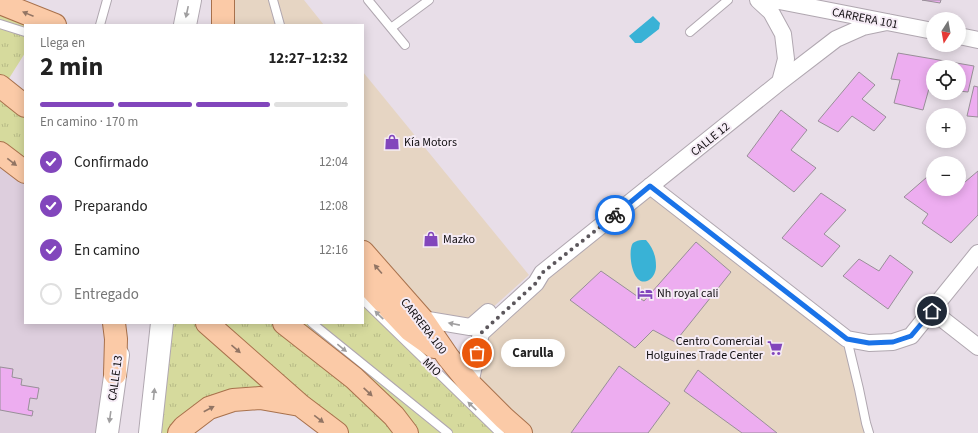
<!DOCTYPE html>
<html lang="es">
<meta charset="utf-8">
<style>
body{margin:0;font-family:"Source Sans 3",sans-serif;background:#f2f2f2;color:#222;height:100vh;display:flex;flex-direction:column;font-size:15px;white-space:nowrap}
*{box-sizing:border-box;margin:0}
p{font-size:13px;color:#767676}
.icon{flex:none;width:22px;height:22px;fill:none;stroke:currentColor;stroke-width:2;stroke-linecap:round;stroke-linejoin:round}
.map{position:relative;flex:1;overflow:hidden}
.drawer{position:absolute;left:24px;top:24px;width:340px;height:300px;display:flex;flex-direction:column;background:#fff;border-radius:0px;box-shadow:0 2px 10px #0003}
.drawer>*{flex:none}
.needle{width:26px;rotate:191deg}
.fabs{position:absolute;left:926px;top:12px;display:grid;gap:8px}
.fabs a{display:grid;place-items:center;width:40px;height:40px;border-radius:50%;background:#fff;box-shadow:0 2px 10px #0003;font-size:20px}
.pin{position:absolute;display:grid;place-items:center;width:34px;height:34px;color:#fff;margin:-17px;border:2px solid #fff;border-radius:50%;box-shadow:0 1px 4px #0007}
.courier{position:absolute;display:grid;place-items:center;width:40px;height:40px;margin:-20px;border:3px solid #1a73e8;border-radius:50%;background:#fff;color:#222;box-shadow:0 1px 5px #0007}
.bubble{position:absolute;height:28px;border-radius:14px;background:#fff;box-shadow:0 2px 10px #0003;font-size:13px;font-weight:700;line-height:28px;text-align:center}
.overview em{font-style:normal;font-weight:700}
.overview div{display:flex;flex-direction:column-reverse}
.overview{display:flex;align-items:center;justify-content:space-between;height:68px;padding:0 16px}
h1{font-size:26px;font-weight:700;line-height:30px}
.bar{display:grid;grid-template-columns:repeat(4,1fr);gap:6px 4px;align-content:center;height:48px;padding:0 16px}
.bar i{height:5px;border-radius:3px;background:#e0e0e0}
.bar .current{background:#8246bc}
.bar p{grid-column:span 4}
ol{padding:0 16px;list-style:none}
li{display:flex;align-items:center;gap:12px;height:44px}
li p{margin-inline-start:auto}
li .icon{padding:4px;border-radius:50%;background:#8246bc;color:#fff;stroke-width:4}
li:last-child{color:#767676}
li i{width:22px;height:22px;border:2px solid #e0e0e0;border-radius:50%}
.map>svg:first-child{display:block}
</style>
<div class="map">
<svg width="978" height="433" viewBox="0 0 978 433">
<defs>
<pattern id="grass-tufts" width="24" height="20" patternUnits="userSpaceOnUse"><rect width="24" height="20" fill="#d6da9d"/><path d="M3 7l-1-3M5 7V3M7 7l1-3M15 17l-1-3M17 17v-4M19 17l1-3" fill="none" stroke="#b7ba86"/></pattern>
</defs>
<rect width="100%" height="100%" fill="#e8dee8"/>
<path fill="#e6d5c3" d="M223,0h81l20,25h-101z
M363,72l166,203 -57,51 -50,-7 -59,-67z
M650,186l197,153 22,94h-348l-51,-49 11,-51z"/>
<path fill="#ddcedd" d="M0,153l25,19v151h89l-7,110h-107z"/>
<path fill="url(#grass-tufts)" d="M0,3l55,22h-30v28l-17,27 17,14v78l-25,-19z
M363,300l137,133h-163l-77,-35 -81,35h-29l12,-110h201z"/>
<path fill="#39b2d6" d="M653,16l7,7 -1,6 -18,14h-6l-6,-7z
M642,240h4c7,8 10,16 10,26 0,5 -2,11 -7,14 -17,10 -22,-30 -16,-37 3,-2 6,-3 9,-3z"/>
<path fill="#edadf0" stroke="#988f98" d="M922,0h19l-1,3z
M898,53l76,13 -6,26 -9,-1v-24h-26v19l-3,-1 -7,25 -29,-7 6,-23 -9,-1z
M859,72l16,13 -13,14 24,18 -12,14 -22,-15 -14,16 -20,-11z
M974,86l4,1v30l-11,-1z
M781,110l26,20 -16,20 25,18 -22,24 -47,-36z
M978,171v44l-27,28 -29,-20 6,-9 -24,-17 23,-20 6,4v8h11l6,5 6,-5h3v-2z
M821,193l25,17 -22,24 16,12 -18,21 -40,-29z
M696,242l35,30 -56,70 -22,-12 -18,18 -65,-48 31,-29 43,30z
M890,255l23,17 -25,37 -45,-33 16,-17 20,12z
M619,366l51,37 -22,30h-77z
M0,367l13,2 -1,8 10,2 -1,6 18,3 -2,11 -7,-1 -2,12 5,1 -1,5 -32,-6z
M698,370l79,63h-35l-58,-42z"/>
<g fill="none" stroke-linecap="round" stroke-linejoin="round">
<defs>
<path id="lane" d="M273,0l7,25
M368,0l37,45
M0,24l25,8
M100,25l7,-25
M391,28l38,-28
M690,32l38,-32
M363,300l137,133
M312,323l136,110
M847,339l12,50 7,34 3,10"/>
<path id="street" d="M758,0l13,12 12,22 3,25 -6,23
M774,0l159,31
M959,36l19,4
M650,186l197,153 22,4 24,-1 18,-6 67,-83
M932,311l46,36
M422,319l48,8 2,-1 16,-14
M470,384l11,-51 55,-50 6,-10 238,-191 56,-43 27,-12 24,-5"/>
<path id="secondary" d="M185,25l5,-25
M107,433l11,-78
M150,433l12,-110"/>
<path id="primary" d="M223,0v25
M0,3l55,22
M0,86l25,20
M0,153l25,19
M363,252l59,67 26,38 22,27 34,34 17,15
M363,280l47,50 24,17
M114,323l2,16 -1,35
M207,323l93,82 37,28
M284,323l70,55 40,38 13,17
M179,433l5,-6 25,-19 24,-8 27,-2 40,7"/>
</defs>
<use href="#lane" stroke="#b0a7b0" stroke-width="10"/>
<use href="#street" stroke="#b0a7b0" stroke-width="18"/>
<use href="#secondary" stroke="#b0a7b0" stroke-width="24"/>
<use href="#primary" stroke="#a8714c" stroke-width="24"/>
<use href="#lane" stroke="#fff" stroke-width="8"/>
<use href="#street" stroke="#fff" stroke-width="16"/>
<use href="#secondary" stroke="#fff" stroke-width="22"/>
<use href="#primary" stroke="#fbcaa7" stroke-width="22"/>
</g>
<defs><path id="oneway-solid" d="M-6-.8H1V-3.2L6.5 0L1 3.2V.8H-6Z"/></defs>
<g fill="#a09fa0">
<use href="#oneway-solid" transform="translate(187 12) rotate(102)"/>
<use href="#oneway-solid" transform="translate(379 315) rotate(-136)"/>
<use href="#oneway-solid" transform="translate(454 324) rotate(-169)"/>
<use href="#oneway-solid" transform="translate(342 348) rotate(39)"/>
<use href="#oneway-solid" transform="translate(154 394) rotate(-84)"/>
<use href="#oneway-solid" transform="translate(472 406) rotate(-136)"/>
<use href="#oneway-solid" transform="translate(110 417) rotate(98)"/>
</g>
<g fill="#927564">
<use href="#oneway-solid" transform="translate(28 14) rotate(-158)"/>
<use href="#oneway-solid" transform="translate(12 162) rotate(38)"/>
<use href="#oneway-solid" transform="translate(378 269) rotate(-131)"/>
<use href="#oneway-solid" transform="translate(236 349) rotate(41)"/>
<use href="#oneway-solid" transform="translate(368 392) rotate(43)"/>
<use href="#oneway-solid" transform="translate(209 409) rotate(-28)"/>
<use href="#oneway-solid" transform="translate(319 419) rotate(37)"/>
</g>
<g fill="none" stroke-linecap="round" stroke-linejoin="round">
<path stroke="#5c575c" stroke-width="4" stroke-dasharray="0 7.2" d="M477,353l4,-20 55,-50 6,-10 73,-58"/>
<path stroke="#1a73e8" stroke-width="5" d="M615,215l35,-29 197,153 22,4 24,-1 18,-6 21,-25"/>
</g>
<defs>
<symbol id="shop-bare" viewBox="-9 -9 18 18"><path d="M-5-2.5h2.3a2.7 3.5 0 0 1 5.4 0H5L5.5 6h-11ZM-1.5-2.5h3a1.5 2.3 0 0 0-3 0Z" fill="#8246bc" stroke="#f5ebf5" stroke-width="2.5" paint-order="stroke"/></symbol>
<symbol id="hotel-bare" viewBox="-9 -9 18 18"><path d="M-6-4.5h1.5V1H6V5H4.5V3h-9V5H-6ZM-4 0a1.8 1.8 0 1 1 3.6 0ZM.5 0V-2.5h3Q6-2.5 6 0Z" fill="#8246bc" stroke="#f5ebf5" stroke-width="2.5" paint-order="stroke"/></symbol>
<symbol id="supermarket-bare" viewBox="-9 -9 18 18"><path d="M-6-5.5h2.5l.6 2H6L4.5 2H-2.5L-4.4-4H-6ZM-1.5 3.2a1.3 1.3 0 1 0 .1 0ZM3 3.2a1.3 1.3 0 1 0 .1 0Z" fill="#8246bc" stroke="#f5ebf5" stroke-width="2.5" paint-order="stroke"/></symbol>
</defs>
<g fill-rule="evenodd">
<use href="#shop-bare" x="381" y="131" width="22" height="22"/>
<use href="#shop-bare" x="420" y="228" width="22" height="22"/>
<use href="#hotel-bare" x="634" y="282" width="22" height="22"/>
<use href="#supermarket-bare" x="764" y="337" width="22" height="22"/>
</g>
<g text-anchor="middle" stroke-width="4" stroke-linejoin="round" paint-order="stroke">
<g font-size="12" fill="#110e11" stroke="#f5ebf5">
<text transform="translate(865 18) rotate(11)" y="4">CARRERA 101</text>
<text transform="translate(710 139) rotate(-39)" y="4">CALLE 12</text>
<text transform="translate(424 326) rotate(52)" y="4">CARRERA 100</text>
<text transform="translate(432 367) rotate(44)" y="4">MIO</text>
<text transform="translate(115 378) rotate(-82)" y="4">CALLE 13</text>
</g>
<g font-size="12" fill="#110e11" stroke="#f5ebf5" text-anchor="start">
<text x="404" y="146">Kía Motors</text>
<text x="443" y="243">Mazko</text>
<text x="657" y="297">Nh royal cali</text>
<text x="763" y="345" text-anchor="end">Centro Comercial<tspan x="763" dy="14">Holguines Trade Center</tspan></text>
</g>
</g>
</svg>
<div class="fabs">
<a><svg class="needle" viewBox="-14 -14 28 28"><path d="M0-13l5 13h-10z" fill="#e53935"/><path d="M0 13l5-13h-10z" fill="#767676"/></svg></a>
<a><svg class="icon" aria-label="locate" viewBox="0 0 24 24"><circle cx="12" cy="12" r="6"/><path d="M12 2v4M12 18v4M2 12h4M18 12h4"/></svg></a>
<a>+</a>
<a>−</a>
</div>
<div class="pin" style="left:477px;top:353px;background:#ea580c"><svg class="icon" aria-label="bag" viewBox="0 0 24 24"><path d="M5 8h14l-1 12H6zM9 8a3 3 0 0 1 6 0"/></svg></div>
<div class="pin" style="left:932px;top:311px;background:#1f2937"><svg class="icon" aria-label="home" viewBox="0 0 24 24"><path d="M3 11l9-7 9 7M6 9v11h12V9"/></svg></div>
<div class="courier" style="left:615px;top:215px"><svg class="icon" aria-label="bike" viewBox="0 0 24 24"><circle cx="6" cy="16" r="4"/><circle cx="18" cy="16" r="4"/><path d="M6 16l4-8h5l3 8M10 8l3 8H6M13 5h3"/></svg></div>
<div class="bubble" style="left:501px;top:339px;width:64px">Carulla</div>
<section class="drawer">
<div class="overview"><div><h1>2 min</h1><p>Llega en</p></div><em>12:27–12:32</em></div>
<div class="bar"><i class="current"></i><i class="current"></i><i class="current"></i><i></i><p>En camino · 170 m</p></div>
<ol>
<li><svg class="icon" aria-label="check" viewBox="0 0 24 24"><path d="M5 12l5 5 9-10"/></svg>Confirmado<p>12:04</p></li>
<li><svg class="icon" aria-label="check" viewBox="0 0 24 24"><path d="M5 12l5 5 9-10"/></svg>Preparando<p>12:08</p></li>
<li><svg class="icon" aria-label="check" viewBox="0 0 24 24"><path d="M5 12l5 5 9-10"/></svg>En camino<p>12:16</p></li>
<li><i></i>Entregado</li>
</ol>
</section>
</div>
